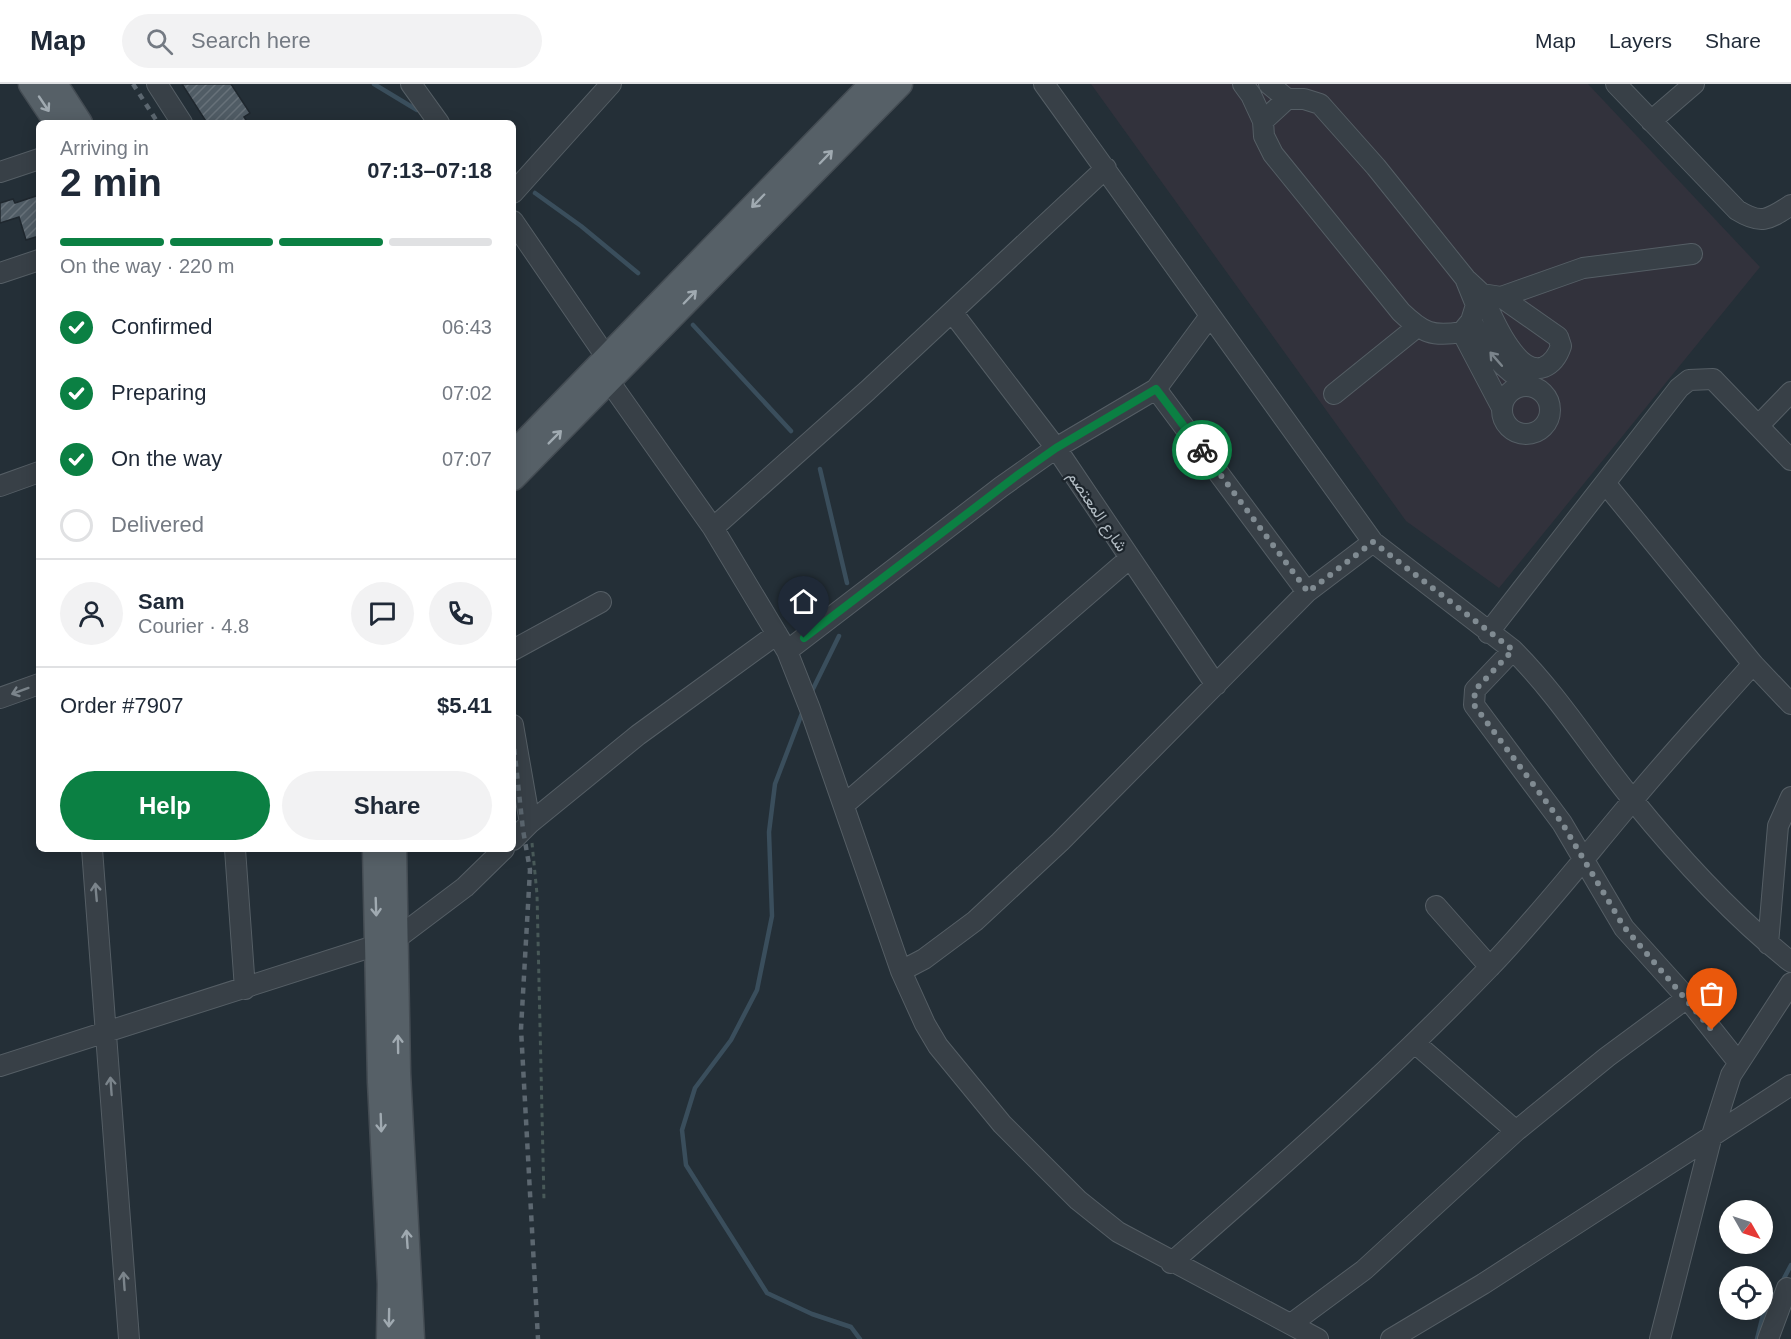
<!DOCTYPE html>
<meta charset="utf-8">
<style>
body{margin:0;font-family:Helvetica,Vazirmatn,sans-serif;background:#f2f2f3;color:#1f2937;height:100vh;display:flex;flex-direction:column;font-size:22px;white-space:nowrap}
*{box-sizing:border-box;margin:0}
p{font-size:20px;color:#747a83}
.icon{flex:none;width:33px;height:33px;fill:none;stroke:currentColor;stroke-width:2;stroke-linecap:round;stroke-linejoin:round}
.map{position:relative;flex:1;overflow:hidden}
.details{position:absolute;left:36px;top:36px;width:480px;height:732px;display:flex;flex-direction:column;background:#fff;border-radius:9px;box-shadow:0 3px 15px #0003}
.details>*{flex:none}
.needle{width:39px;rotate:129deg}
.controls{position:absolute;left:1719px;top:1116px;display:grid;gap:12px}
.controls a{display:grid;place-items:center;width:54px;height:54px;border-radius:50%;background:#fff;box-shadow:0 3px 15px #0003;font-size:30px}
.pin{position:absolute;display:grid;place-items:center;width:51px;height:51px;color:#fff;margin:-62px -26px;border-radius:50% 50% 50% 0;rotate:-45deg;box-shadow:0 0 6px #0007}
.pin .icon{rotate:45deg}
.courier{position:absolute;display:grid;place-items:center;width:60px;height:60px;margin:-30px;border:4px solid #0b8043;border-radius:50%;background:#fff;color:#222;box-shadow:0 2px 8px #0007}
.head em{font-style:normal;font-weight:700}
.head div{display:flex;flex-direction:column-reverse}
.head{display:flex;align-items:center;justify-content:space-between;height:102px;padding:0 24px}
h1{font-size:39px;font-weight:700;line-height:45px}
.bar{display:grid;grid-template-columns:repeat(4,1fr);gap:9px 6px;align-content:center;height:72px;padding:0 24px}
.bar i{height:8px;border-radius:4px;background:#e0e1e3}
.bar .on{background:#0b8043}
.bar p{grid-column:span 4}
.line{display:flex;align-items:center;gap:15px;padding:0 24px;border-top:2px solid #e0e1e3}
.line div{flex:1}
.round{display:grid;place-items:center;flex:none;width:63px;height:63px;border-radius:32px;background:#f2f2f3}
ol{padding:0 24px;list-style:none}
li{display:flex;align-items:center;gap:18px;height:66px}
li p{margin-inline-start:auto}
li .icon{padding:6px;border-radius:50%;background:#0b8043;color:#fff;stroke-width:4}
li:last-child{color:#747a83}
li i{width:33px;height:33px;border:3px solid #e0e1e3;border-radius:50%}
.button{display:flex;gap:12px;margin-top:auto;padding:12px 24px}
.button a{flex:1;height:69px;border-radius:36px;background:#0b8043;color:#fff;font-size:24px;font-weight:700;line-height:69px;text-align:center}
.button a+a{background:#f2f2f3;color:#1f2937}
header{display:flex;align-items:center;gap:36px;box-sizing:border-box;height:84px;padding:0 30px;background:#fff;border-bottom:2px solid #e0e1e3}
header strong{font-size:28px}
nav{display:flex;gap:33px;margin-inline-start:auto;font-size:21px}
.search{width:420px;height:54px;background:#f2f2f3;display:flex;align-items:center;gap:15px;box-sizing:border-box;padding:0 21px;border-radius:33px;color:#747a83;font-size:22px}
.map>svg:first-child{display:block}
</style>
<header>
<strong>Map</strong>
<div class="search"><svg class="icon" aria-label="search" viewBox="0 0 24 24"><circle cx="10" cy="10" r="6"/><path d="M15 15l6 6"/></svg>Search here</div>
<nav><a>Map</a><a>Layers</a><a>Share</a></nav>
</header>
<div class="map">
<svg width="1791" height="1255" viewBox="0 0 1791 1255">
<defs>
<pattern id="building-hatch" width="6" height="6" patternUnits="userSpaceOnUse" patternTransform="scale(1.5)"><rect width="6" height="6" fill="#505c65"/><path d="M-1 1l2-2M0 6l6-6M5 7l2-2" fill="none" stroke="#677179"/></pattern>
</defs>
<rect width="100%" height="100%" fill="#242f37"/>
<path fill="#32323c" d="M1091,0h497l172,183 -261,321 -93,-67z"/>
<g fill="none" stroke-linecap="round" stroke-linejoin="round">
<path stroke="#3a4e5c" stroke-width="4.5" d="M374,0l43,26
M535,109l46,33 57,47
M693,241l98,106
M820,385l27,114
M811,609l28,-57
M804,624l-29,76 -6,48 3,84 -15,74 -26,50 -36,48 -13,42 4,35 81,128 45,21 39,13 9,12
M1781,1200l10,-19
M1757,1255l6,-24 12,-21"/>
</g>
<path fill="url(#building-hatch)" stroke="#1f272e" stroke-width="1.5" d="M182,0h49l19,29 -6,4 4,6h-41z
M39,111v41l-13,4 -7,-23 -19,6v-20l13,-4 2,4z"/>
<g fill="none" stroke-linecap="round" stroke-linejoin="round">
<defs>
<path id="minor" d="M157,0l25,39
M411,0l28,39
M1044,0l329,458 140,108c45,45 79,100 119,149 47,58 101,117 159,163
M1243,0l8,11 12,26
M1269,0l18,15
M1616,0l121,126c24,15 31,10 54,-5
M1287,15h17l16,5 56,63 89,111 11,27 -5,16 -9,11c-30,5 -39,1 -61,-20l-128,-158 -9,-18 -1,-15z
M1651,37l43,-37
M0,88l39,-13
M513,109l98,-109
M513,137l94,137
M0,189l39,-13
M1467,196l15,14 19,3 82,-29 109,-14
M1482,210c8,19 34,84 62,73 9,-4 14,-12 17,-21l-3,-9 -57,-40
M952,228l104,136 160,237
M1471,237c18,30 30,48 61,65
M1462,248l40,76
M609,297l104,147 74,123 23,58 91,262 24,53 13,22 64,78 76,76 40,32 200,107
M1502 326a24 24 0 1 1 48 0a24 24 0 1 1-48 0Z
M1156,305l151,203
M1334,310l83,-67
M1759,341l32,-33
M1605,399l148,181 38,40
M0,402l39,-14
M713,444l154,-137 239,-223
M1488,549l191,-245 10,-8 24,-1 78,81
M513,566l88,-48
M1513,566l-38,40 -1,15 88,118 62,105 63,70 51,64
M787,567l214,-164 55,-39 100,-59 54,-73
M0,614l39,-14
M513,641l17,98
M844,721l286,-247
M513,756l17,-17 108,-88 139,-101
M92,765l37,490
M235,765l10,140
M1436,822l54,61
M1768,860l10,-118 13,-29
M901,887l23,-12 51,-38 85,-79 247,-250 66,-50
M1415,959l101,88
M0,982l396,-127 69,-52 39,-38
M1171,1179c109,-95 217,-190 317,-294 51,-53 97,-112 145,-169 38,-46 80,-91 120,-136
M1291,1240l73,-54 152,-139 91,-74 80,-59
M1391,1255l92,-55 308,-199
M1660,1255l52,-204 19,-60 60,-92
M1768,1255l19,-51"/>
<path id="major" d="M31,0l26,39
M55,0l25,39
M513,370l359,-370
M513,394l387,-394
M375,765l5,233 10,202 -1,55
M394,765l4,224 14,266"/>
</defs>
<use href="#minor" stroke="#555e65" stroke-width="22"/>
<use href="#major" stroke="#444c53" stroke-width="27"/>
<path stroke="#485958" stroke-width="3" stroke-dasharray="4.5 4.5" stroke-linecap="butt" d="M532,759l5,51 7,307"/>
<use href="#minor" stroke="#384047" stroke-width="20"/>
<use href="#major" stroke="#566067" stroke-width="24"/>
<path stroke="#5c6770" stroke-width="4.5" stroke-dasharray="6 6" stroke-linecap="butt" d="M133,0l25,39
M513,653l10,93 7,40 -9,159 17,310"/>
</g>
<defs><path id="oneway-shaft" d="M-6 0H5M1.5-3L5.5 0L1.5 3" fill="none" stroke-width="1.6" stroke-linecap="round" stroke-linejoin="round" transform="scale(1.5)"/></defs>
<g stroke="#a0aab1">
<use href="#oneway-shaft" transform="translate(44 20) rotate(56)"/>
<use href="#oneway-shaft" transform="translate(826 73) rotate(-46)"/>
<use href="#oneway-shaft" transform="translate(758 117) rotate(134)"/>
<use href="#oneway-shaft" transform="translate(690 213) rotate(-46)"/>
<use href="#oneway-shaft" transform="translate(555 353) rotate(-45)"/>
<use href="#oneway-shaft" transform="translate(376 823) rotate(88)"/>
<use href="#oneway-shaft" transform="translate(398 960) rotate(-91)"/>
<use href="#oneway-shaft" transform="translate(381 1039) rotate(88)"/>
<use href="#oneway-shaft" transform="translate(407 1155) rotate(-94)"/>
<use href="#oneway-shaft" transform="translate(389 1234) rotate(91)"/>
</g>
<g stroke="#7b848b">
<use href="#oneway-shaft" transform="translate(1496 275) rotate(-131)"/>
<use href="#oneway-shaft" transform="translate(20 607) rotate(160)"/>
<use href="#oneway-shaft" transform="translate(96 808) rotate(-95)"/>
<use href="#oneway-shaft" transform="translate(111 1002) rotate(-94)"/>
<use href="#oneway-shaft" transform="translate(124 1197) rotate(-94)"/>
</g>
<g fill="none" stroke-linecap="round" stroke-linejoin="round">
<path stroke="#808b92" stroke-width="6" stroke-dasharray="0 10.8" d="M1202,366l106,142 65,-50 140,108 -38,40 -1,15 88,118 62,104 88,103"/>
<path stroke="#0b8043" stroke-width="8" d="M804,554l215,-164 37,-26 100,-59 46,61"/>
</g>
<g text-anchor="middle" stroke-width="4.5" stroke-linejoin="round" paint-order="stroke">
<g font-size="16" fill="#b2bcc3" stroke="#1d252c">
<text transform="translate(1098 427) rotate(56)" y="6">شارع المعتصم</text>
</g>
</g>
</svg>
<div class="controls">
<a><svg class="needle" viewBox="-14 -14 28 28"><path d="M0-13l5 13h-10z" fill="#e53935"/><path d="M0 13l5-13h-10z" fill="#747a83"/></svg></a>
<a><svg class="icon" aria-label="locate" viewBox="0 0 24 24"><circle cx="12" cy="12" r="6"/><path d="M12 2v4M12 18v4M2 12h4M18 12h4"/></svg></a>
</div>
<div class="pin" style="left:1712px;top:946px;background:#ea580c"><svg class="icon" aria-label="bag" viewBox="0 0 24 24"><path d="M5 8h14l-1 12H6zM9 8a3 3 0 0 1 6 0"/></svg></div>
<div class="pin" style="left:804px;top:554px;background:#1f2937"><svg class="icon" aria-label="home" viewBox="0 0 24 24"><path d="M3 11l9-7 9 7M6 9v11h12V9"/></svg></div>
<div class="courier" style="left:1202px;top:366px"><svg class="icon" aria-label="bike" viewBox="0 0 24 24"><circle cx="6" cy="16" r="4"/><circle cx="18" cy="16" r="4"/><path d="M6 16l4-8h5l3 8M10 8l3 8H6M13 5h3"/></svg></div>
<section class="details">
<div class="head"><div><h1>2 min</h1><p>Arriving in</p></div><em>07:13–07:18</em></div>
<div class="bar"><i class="on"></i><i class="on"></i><i class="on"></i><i></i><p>On the way · 220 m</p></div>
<ol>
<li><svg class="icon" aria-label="check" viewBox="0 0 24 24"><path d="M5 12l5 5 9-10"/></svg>Confirmed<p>06:43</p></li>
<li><svg class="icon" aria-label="check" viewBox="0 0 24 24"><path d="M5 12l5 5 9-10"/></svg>Preparing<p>07:02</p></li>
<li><svg class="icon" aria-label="check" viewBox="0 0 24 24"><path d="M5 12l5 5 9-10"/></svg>On the way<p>07:07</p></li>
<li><i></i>Delivered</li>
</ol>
<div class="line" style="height:108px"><a class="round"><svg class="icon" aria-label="person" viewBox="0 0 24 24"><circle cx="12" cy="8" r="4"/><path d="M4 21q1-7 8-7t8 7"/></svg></a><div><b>Sam</b><p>Courier · 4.8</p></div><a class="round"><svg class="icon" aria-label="chat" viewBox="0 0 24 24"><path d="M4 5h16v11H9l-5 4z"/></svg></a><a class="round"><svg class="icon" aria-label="phone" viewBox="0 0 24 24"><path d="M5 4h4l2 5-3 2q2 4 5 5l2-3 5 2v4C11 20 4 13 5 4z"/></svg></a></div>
<div class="line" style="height:78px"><div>Order #7907</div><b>$5.41</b></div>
<div class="button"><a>Help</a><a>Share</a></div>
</section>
</div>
